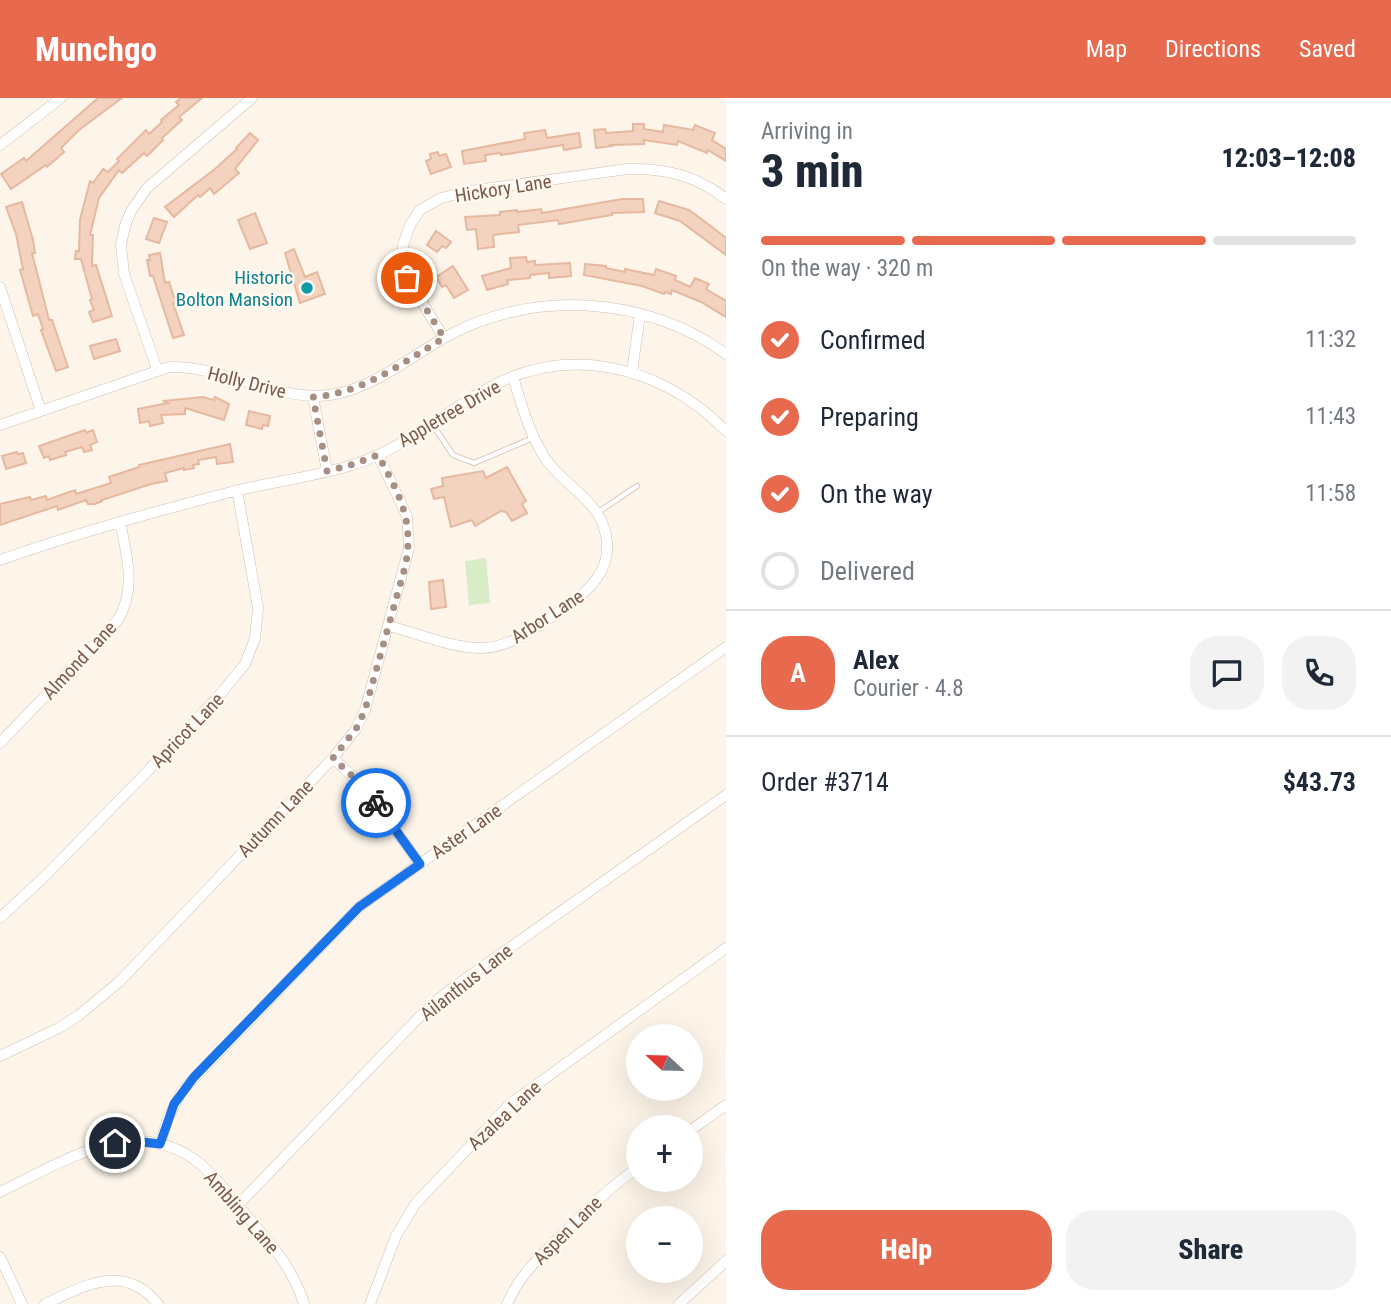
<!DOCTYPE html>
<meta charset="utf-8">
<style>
body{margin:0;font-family:"Roboto Condensed",sans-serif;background:#f2f2f3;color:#1f2937;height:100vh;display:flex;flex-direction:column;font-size:26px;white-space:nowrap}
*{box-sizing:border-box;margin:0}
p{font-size:23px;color:#747a83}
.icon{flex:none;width:38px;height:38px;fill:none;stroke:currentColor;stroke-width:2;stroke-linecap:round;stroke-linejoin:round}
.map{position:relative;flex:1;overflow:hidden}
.details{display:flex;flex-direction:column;background:#fff;width:665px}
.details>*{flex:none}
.needle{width:46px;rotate:292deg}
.buttons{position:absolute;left:626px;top:926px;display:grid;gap:14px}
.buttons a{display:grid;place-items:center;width:77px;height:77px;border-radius:50%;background:#fff;box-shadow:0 7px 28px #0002;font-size:35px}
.pin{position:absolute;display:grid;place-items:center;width:60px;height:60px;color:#fff;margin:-30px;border:4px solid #fff;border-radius:50%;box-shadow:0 2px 7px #0007}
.courier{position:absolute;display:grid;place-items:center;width:70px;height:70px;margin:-35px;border:5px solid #1a73e8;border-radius:50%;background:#fff;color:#222;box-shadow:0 2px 9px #0007}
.summary em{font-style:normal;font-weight:800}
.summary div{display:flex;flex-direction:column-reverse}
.summary{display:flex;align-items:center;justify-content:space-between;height:119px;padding:0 35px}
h1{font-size:46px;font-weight:800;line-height:52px}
.bar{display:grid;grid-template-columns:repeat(4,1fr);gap:10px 7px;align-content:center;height:84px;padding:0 35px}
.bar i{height:9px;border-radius:5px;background:#e0e1e3}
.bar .on{background:#e86a4e}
.bar p{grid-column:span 4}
.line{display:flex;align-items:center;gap:18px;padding:0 35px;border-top:2px solid #e0e1e3}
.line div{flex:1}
.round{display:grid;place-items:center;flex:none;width:74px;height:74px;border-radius:28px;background:#f2f2f3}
ol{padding:0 35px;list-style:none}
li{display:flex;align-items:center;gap:21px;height:77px}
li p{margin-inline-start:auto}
li .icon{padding:7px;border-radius:50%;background:#e86a4e;color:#fff;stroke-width:4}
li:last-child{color:#747a83}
li i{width:38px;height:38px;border:4px solid #e0e1e3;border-radius:50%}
.action{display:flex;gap:14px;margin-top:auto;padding:14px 35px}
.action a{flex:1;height:80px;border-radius:28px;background:#e86a4e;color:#fff;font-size:28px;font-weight:800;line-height:80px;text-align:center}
.action a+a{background:#f2f2f3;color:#1f2937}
header{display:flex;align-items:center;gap:42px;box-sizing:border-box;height:98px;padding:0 35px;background:#e86a4e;color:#fff}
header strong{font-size:33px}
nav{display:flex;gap:38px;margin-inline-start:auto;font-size:24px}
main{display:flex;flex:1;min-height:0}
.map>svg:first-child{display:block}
</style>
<header>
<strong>Munchgo</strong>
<nav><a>Map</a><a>Directions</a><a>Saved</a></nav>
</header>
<main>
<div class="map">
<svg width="726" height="1206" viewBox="0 0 726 1206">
<rect width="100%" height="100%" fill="#fdf5e9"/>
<path fill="#d7ecc7" d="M486,460l4,45 -21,2 -4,-44z"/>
<path fill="#f3d3c0" stroke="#e6b8a0" stroke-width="2" d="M98,0h24l-43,32 -18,18 3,4 -17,15 -1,-2 -35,24 -10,-15 23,-16 2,3z
M181,0h21l-23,19 3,3 -20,18 1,2 -16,16 -3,-3 -22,20 -3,-3 -20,28 -9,37h3l-1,31 4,-1 16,51 -19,6 -4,-10 5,-2 -4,-10 2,-1 -11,-40h-6l1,-8h3l1,-31 10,-39 3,2 10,-14 5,3 11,-11 -2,-2 29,-29 3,4 13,-12 -1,-2 18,-15 -3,-3z
M633,26h11v5l19,3 1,-7 29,5 2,-5 20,8 -3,7 14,9v12l-18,-11 -1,3 -29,-12 -1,4 -33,-5v4l-33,1 1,1 -16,2 -2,-18 11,-1 1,4 27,-2z
M545,32l2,8 32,-5 2,14 -17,3 -1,-5 -62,10v-2l-16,2 1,6 -22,3 -2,-13 63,-12 -1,-6z
M250,35l8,7 -23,29 4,4 -25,21 -4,-6 -10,9 -2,-2 -24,22 -9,-10 50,-38 22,-20 -1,-1z
M438,54l1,4 7,-2 5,13 -20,7 -5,-13 5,-2 -1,-5z
M622,101h21l1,13 -32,1v2l-53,9 -1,-4 -40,5 1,7 -26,3 1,12 -16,2 -2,-20 -9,1 -2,-13 35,-2v-3l17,-2v2l24,-3 1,4z
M659,103l30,9 19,14 18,14v17l-46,-34 -25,-8z
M22,104l11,38 2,13h-3l17,67h3l16,47 -12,4 -15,-41 2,-1 -5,-15 -5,2 -13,-46 3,-1 -7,-35 -10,-27z
M255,115l12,30 -17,6 -12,-29z
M154,120l13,4 -8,21 -13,-4z
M436,133l15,11 -5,6 -4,-2 -5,6 -10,-7z
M294,151l11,28 12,-5 8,22 -25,9 -15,-50z
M160,155l5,30 4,-1 7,21h-3l11,32 -11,3 -20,-62h-3l-3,-16h3l-1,-5z
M526,159l1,5 8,-1v4l35,-2 1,13 -22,2v-5l-19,2v3l-23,2 1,4 -21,6 -5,-14 29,-8 -1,-10z
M585,166l21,2v2l19,4v-3l29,6 2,-6 20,7 -1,4 15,7 5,-9 14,6 -3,5 20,12v16l-25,-15 -29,-12 -1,4 -6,-2 -1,2 -22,-8 -58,-11z
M453,168l15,24 -14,8 -8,-13 -4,2 -6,-10z
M116,241l4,12 -26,8 -4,-13z
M203,299l11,3 1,-3 14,7 -5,16 -39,-12v6l-24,1 2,8 -13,3 -1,-5 -9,2 -2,-14 30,-6 -5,-2z
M249,313l21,5 -2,10 -5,-1 -1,4 -16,-4z
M85,332l1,3 7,-3 4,12 -7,3 2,5 -8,2 -2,-5 -17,5 1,3 -16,5 -1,-4 -5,2 -5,-12z
M230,346l3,18 -16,2 -1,-7 -18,3 1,4 -6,1 1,3 -10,2v-2l-19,5 2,8 -16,3 -49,16v1l-7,3h-7l-2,-4 -28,10 -1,-4 -57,19v-21l30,-7 1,3 15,-4 1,4 28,-10 1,4 35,-11 -2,-6 30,-10v-2z
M17,354l1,2 5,-1 3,10 -20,6 -4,-13z
M507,369l19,34 -4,3 5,9 -15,8 -6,-9 -5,-1 -26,15 -3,-6 -21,7 -7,-30 -10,2 -3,-10 12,-3 -1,-8 41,-7 3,7z
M443,482l3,27 -15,2 -2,-27z"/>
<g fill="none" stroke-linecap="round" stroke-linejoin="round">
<defs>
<path id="lane" d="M432,326l21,31 21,8 59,-25
M597,415l40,-27"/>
<path id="street" d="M0,47l61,-47
M0,189l41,124
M444,240l-37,-60 -3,-10 -1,-23 7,-20 10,-15 21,-12 29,-7 157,-22c37,-1 69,6 99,30
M157,271l-33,-95 -3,-29 4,-19 6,-15 16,-23 105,-90
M632,274l8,-58
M313,299l14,74
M0,327l169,-58c54,-2 114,38 167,27 39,-8 73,-36 108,-56 86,-49 202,-43 282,16
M0,462c77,-27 156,-49 235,-69 37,-9 77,-14 114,-25 49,-14 91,-50 134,-75 83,-49 178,-26 243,40
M389,528c28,7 65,23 94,22 25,-1 47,-16 67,-30 33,-23 70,-46 53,-93 -10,-27 -39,-41 -56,-64 -17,-25 -25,-55 -34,-84
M0,645l117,-122c20,-31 10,-65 3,-99
M333,660l29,27 58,79
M0,820l45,-42 98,-100 75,-79 27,-33 10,-26 3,-30 -21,-118
M0,958l59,-28 20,-13 40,-33 214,-224 23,-29 9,-19 44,-162 -2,-32 -29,-61
M691,1032l35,-25
M160,1046l8,-26 14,-27 177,-184 367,-260
M0,1094c61,-29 135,-80 199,-29 17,14 30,32 44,48 26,32 48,52 61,93
M238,1107l190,-197 23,-19 275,-194
M0,1159l22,47
M45,1206c38,-18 80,-42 113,0
M370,1206l26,-68 20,-33 95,-100 215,-155
M507,1206c13,-30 35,-50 58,-72 23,-24 46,-46 74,-65
M679,1206l47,-43"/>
</defs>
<use href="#lane" stroke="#d2beb1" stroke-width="6"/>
<use href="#street" stroke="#d2beb1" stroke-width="11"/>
<use href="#lane" stroke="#fff" stroke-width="4.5"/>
<use href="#street" stroke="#fff" stroke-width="10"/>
</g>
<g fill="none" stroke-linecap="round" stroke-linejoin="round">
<path stroke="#a79083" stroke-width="7" stroke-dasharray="0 12.6" d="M376,705l-14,-18 -29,-27 23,-29 9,-19 40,-143c10,-46 -6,-73 -27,-112l-30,11 -21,5 -14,-74c51,-4 87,-33 131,-59l-37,-60"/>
<path stroke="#1a73e8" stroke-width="9" d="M115,1045l20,-2 25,3 14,-40 20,-27 165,-170 61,-43 -44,-61"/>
</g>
<circle fill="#0f9aa8" stroke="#fff9f0" stroke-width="2.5" cx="307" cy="190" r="7"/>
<g text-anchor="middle" stroke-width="5" stroke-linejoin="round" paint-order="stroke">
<g font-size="19" fill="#795a4c" stroke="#fff9f0">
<text transform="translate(503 90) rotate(-9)" y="7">Hickory Lane</text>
<text transform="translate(247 284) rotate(14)" y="7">Holly Drive</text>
<text transform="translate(449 315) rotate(-30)" y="7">Appletree Drive</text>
<text transform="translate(547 518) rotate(-33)" y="7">Arbor Lane</text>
<text transform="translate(79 562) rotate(-47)" y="7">Almond Lane</text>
<text transform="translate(187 632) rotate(-46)" y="7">Apricot Lane</text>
<text transform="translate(275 720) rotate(-46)" y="7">Autumn Lane</text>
<text transform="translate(466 733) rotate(-35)" y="7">Aster Lane</text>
<text transform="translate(466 884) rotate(-38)" y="7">Ailanthus Lane</text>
<text transform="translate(504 1017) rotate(-43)" y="7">Azalea Lane</text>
<text transform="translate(242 1114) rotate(49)" y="7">Ambling Lane</text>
<text transform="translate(567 1132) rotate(-45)" y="7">Aspen Lane</text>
</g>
<g font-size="19" fill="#0d838f" stroke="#fff9f0" text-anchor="end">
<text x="293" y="186">Historic<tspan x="293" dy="22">Bolton Mansion</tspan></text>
</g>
</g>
</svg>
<div class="buttons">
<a><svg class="needle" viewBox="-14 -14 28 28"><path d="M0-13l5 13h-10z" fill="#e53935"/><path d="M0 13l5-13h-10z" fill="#747a83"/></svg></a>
<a>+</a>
<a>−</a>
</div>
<div class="pin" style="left:407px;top:180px;background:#ea580c"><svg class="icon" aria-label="bag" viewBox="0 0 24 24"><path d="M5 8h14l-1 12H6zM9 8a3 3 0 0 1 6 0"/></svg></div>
<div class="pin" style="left:115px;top:1045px;background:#1f2937"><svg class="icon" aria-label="home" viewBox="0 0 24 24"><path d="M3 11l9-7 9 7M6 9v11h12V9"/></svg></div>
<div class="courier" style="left:376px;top:705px"><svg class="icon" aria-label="bike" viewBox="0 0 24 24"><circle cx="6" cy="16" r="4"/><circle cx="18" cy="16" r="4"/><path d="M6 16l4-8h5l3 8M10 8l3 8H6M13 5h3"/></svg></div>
</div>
<section class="details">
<div class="summary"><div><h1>3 min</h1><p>Arriving in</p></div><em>12:03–12:08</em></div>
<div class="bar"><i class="on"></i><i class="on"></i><i class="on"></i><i></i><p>On the way · 320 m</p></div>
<ol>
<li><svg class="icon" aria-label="check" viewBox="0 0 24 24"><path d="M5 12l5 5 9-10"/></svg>Confirmed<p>11:32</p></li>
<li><svg class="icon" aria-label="check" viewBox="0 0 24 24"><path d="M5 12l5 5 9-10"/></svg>Preparing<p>11:43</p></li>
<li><svg class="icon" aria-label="check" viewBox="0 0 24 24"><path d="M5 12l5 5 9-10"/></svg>On the way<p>11:58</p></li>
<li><i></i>Delivered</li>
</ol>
<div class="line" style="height:126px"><b class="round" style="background:#e86a4e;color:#fff">A</b><div><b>Alex</b><p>Courier · 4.8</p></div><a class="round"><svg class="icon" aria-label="chat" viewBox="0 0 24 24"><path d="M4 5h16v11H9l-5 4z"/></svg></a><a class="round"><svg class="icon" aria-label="phone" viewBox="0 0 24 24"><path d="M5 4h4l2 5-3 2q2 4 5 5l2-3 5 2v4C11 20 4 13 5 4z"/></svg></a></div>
<div class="line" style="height:91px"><div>Order #3714</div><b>$43.73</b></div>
<div class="action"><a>Help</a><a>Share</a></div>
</section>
</main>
